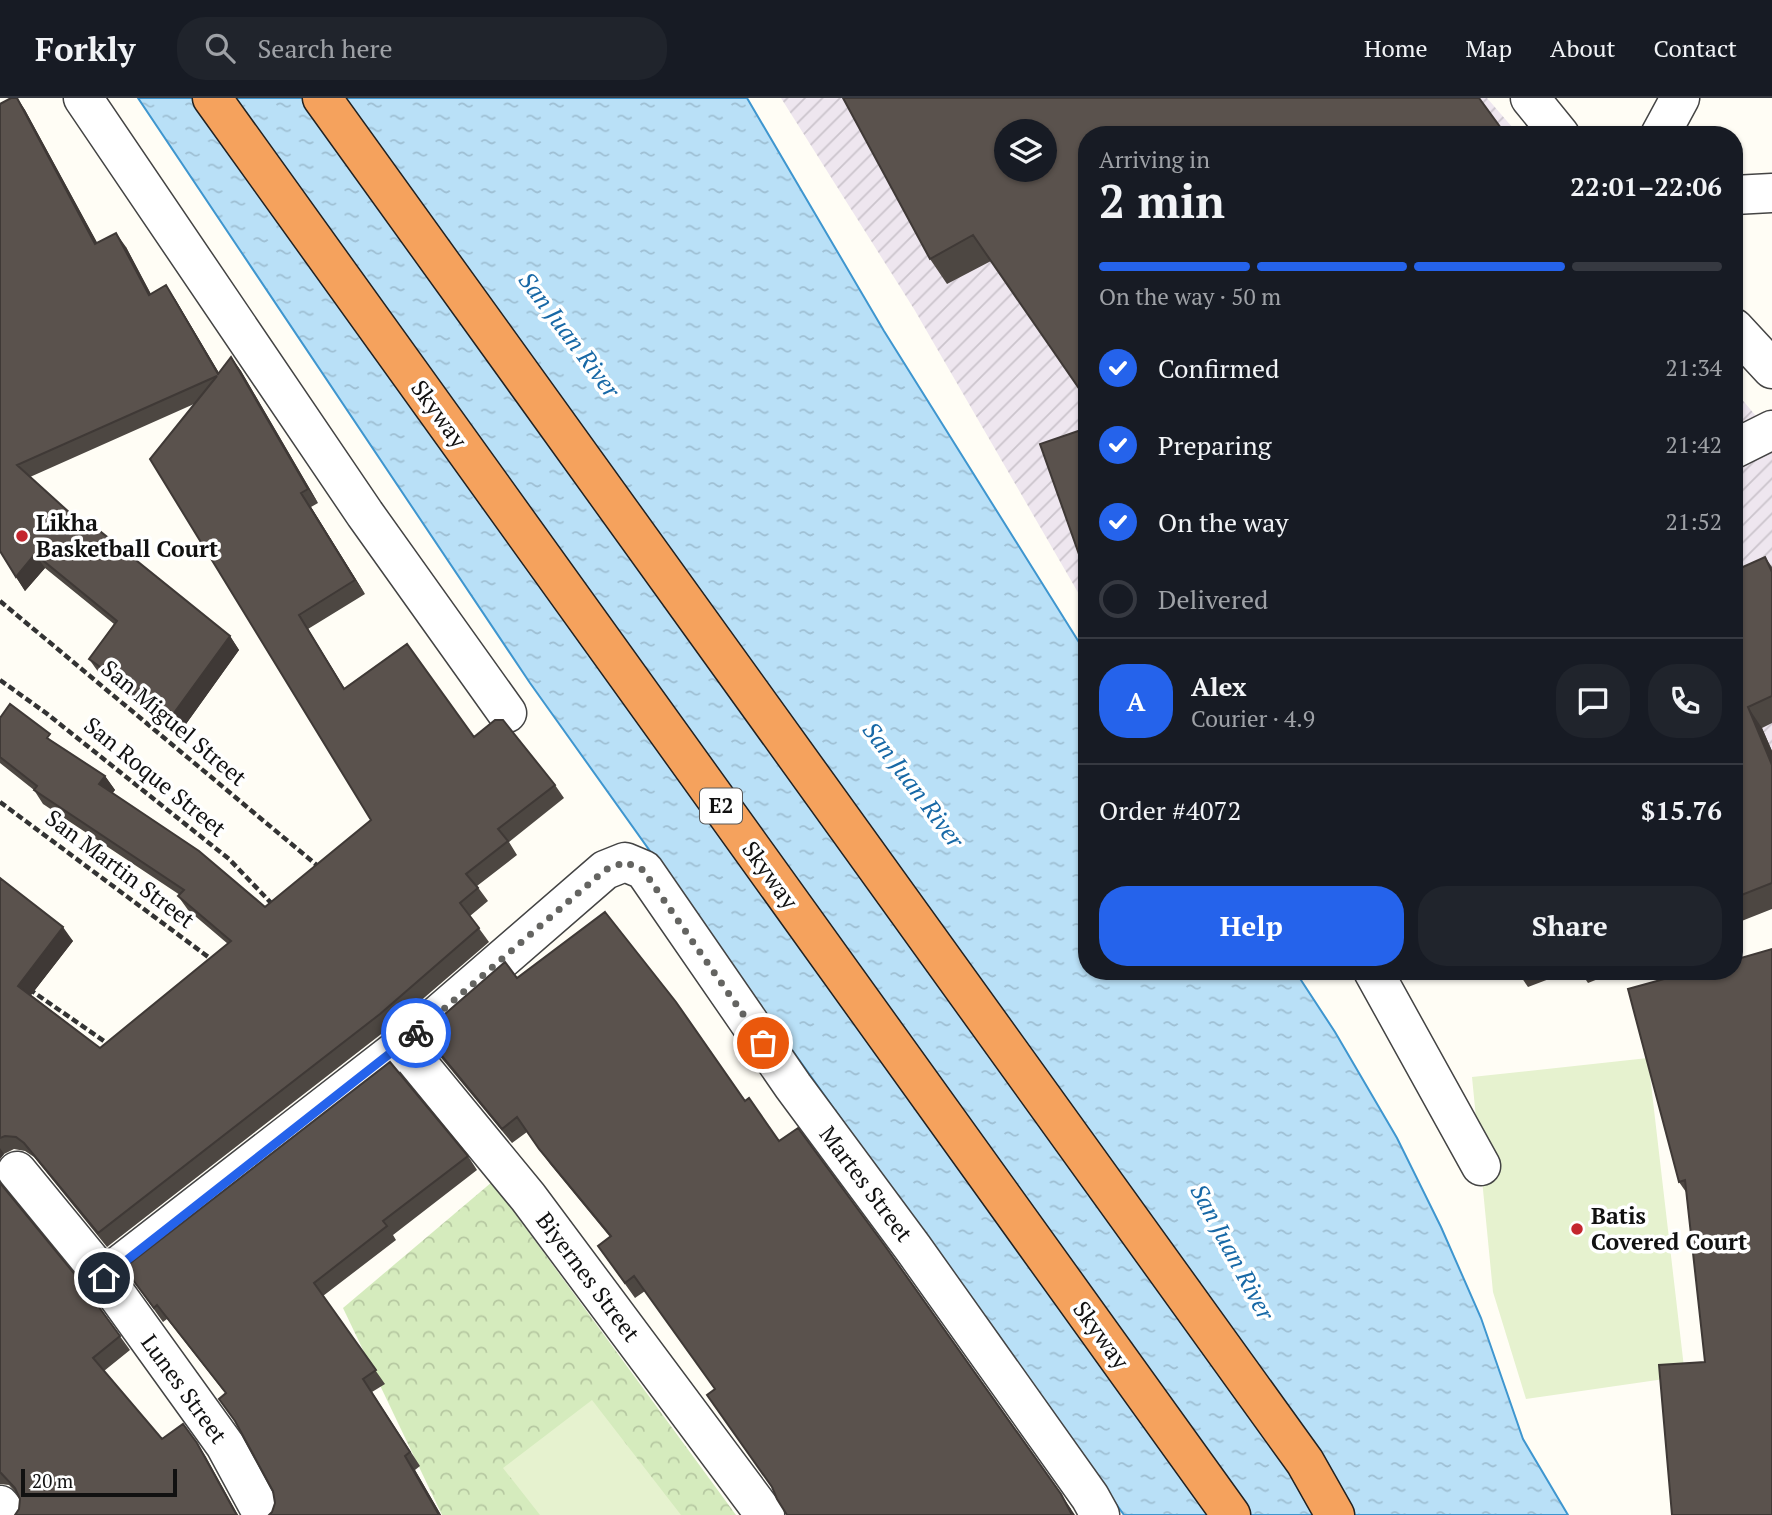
<!DOCTYPE html>
<meta charset="utf-8">
<style>
body{margin:0;font-family:"PT Serif",serif;background:#20242c;color:#f1f3f6;height:100vh;display:flex;flex-direction:column;font-size:26px;white-space:nowrap}
*{box-sizing:border-box;margin:0}
p{font-size:23px;color:#9ea1a6}
.icon{flex:none;width:38px;height:38px;fill:none;stroke:currentColor;stroke-width:2;stroke-linecap:round;stroke-linejoin:round}
.map{position:relative;flex:1;overflow:hidden}
.details{position:absolute;left:1078px;top:28px;width:665px;height:854px;display:flex;flex-direction:column;background:#171b24;border-radius:28px;box-shadow:0 2px 5px #0004}
.details>*{flex:none}
.tools{position:absolute;left:994px;top:21px;display:grid;gap:14px}
.tools a{display:grid;place-items:center;width:63px;height:63px;border-radius:50%;background:#171b24;box-shadow:0 2px 5px #0004;font-size:35px}
.scale{position:absolute;left:21px;bottom:18px;width:156px;box-sizing:border-box;padding-left:7px;border:4px solid #111;border-top:0;font-size:19px;line-height:24px;white-space:nowrap;color:#111;-webkit-text-stroke:5px #fff;paint-order:stroke}
.pin{position:absolute;display:grid;place-items:center;width:60px;height:60px;color:#fff;margin:-30px;border:4px solid #fff;border-radius:50%;box-shadow:0 2px 7px #0007}
.courier{position:absolute;display:grid;place-items:center;width:70px;height:70px;margin:-35px;border:5px solid #2563eb;border-radius:50%;background:#fff;color:#222;box-shadow:0 2px 9px #0007}
.headline em{font-style:normal;font-weight:700}
.headline div{display:flex;flex-direction:column-reverse}
.headline{display:flex;align-items:center;justify-content:space-between;height:119px;padding:0 21px}
h1{font-size:46px;font-weight:700;line-height:52px}
.bar{display:grid;grid-template-columns:repeat(4,1fr);gap:10px 7px;align-content:center;height:84px;padding:0 21px}
.bar i{height:9px;border-radius:5px;background:#363941}
.bar .active{background:#2563eb}
.bar p{grid-column:span 4}
.line{display:flex;align-items:center;gap:18px;padding:0 21px;border-top:2px solid #363941}
.line div{flex:1}
.round{display:grid;place-items:center;flex:none;width:74px;height:74px;border-radius:28px;background:#20242c}
ol{padding:0 21px;list-style:none}
li{display:flex;align-items:center;gap:21px;height:77px}
li p{margin-inline-start:auto}
li .icon{padding:7px;border-radius:50%;background:#2563eb;color:#fff;stroke-width:4}
li:last-child{color:#9ea1a6}
li i{width:38px;height:38px;border:4px solid #363941;border-radius:50%}
.primary-button{display:flex;gap:14px;margin-top:auto;padding:14px 21px}
.primary-button a{flex:1;height:80px;border-radius:28px;background:#2563eb;color:#fff;font-size:28px;font-weight:700;line-height:80px;text-align:center}
.primary-button a+a{background:#20242c;color:#f1f3f6}
header{display:flex;align-items:center;gap:42px;box-sizing:border-box;height:98px;padding:0 35px;background:#171b24;border-bottom:2px solid #363941}
header strong{font-size:33px}
nav{display:flex;gap:38px;margin-inline-start:auto;font-size:24px}
.search{width:490px;height:63px;background:#20242c;display:flex;align-items:center;gap:18px;box-sizing:border-box;padding:0 24px;border-radius:28px;color:#9ea1a6;font-size:26px}
.map>svg:first-child{display:block}
</style>
<header>
<strong>Forkly</strong>
<div class="search"><svg class="icon" aria-label="search" viewBox="0 0 24 24"><circle cx="10" cy="10" r="6"/><path d="M15 15l6 6"/></svg>Search here</div>
<nav><a>Home</a><a>Map</a><a>About</a><a>Contact</a></nav>
</header>
<div class="map">
<svg width="1772" height="1417" viewBox="0 0 1772 1417">
<defs>
<pattern id="industrial-furrows" width="10" height="10" patternUnits="userSpaceOnUse" patternTransform="scale(1.75)"><rect width="10" height="10" fill="#eee6ef"/><path d="M-1 1l2-2M0 10L10 0M9 11l2-2" fill="none" stroke="#cbc4cc"/></pattern>
<pattern id="park-crowns" width="20" height="18" patternUnits="userSpaceOnUse" patternTransform="scale(1.75)"><rect width="20" height="18" fill="#d5ebbd"/><path d="M2 6a3 3 0 1 1 6 0M12 15a3 3 0 1 1 6 0" fill="none" stroke="#b6c8a1"/></pattern>
<pattern id="water-ripples" width="26" height="14" patternUnits="userSpaceOnUse" patternTransform="scale(1.75)"><rect width="26" height="14" fill="#b9e0f7"/><path d="M2 4q2-2 4 0t4 0M15 11q2-2 4 0t4 0" fill="none" stroke="#9ebfd3"/></pattern>
</defs>
<rect width="100%" height="100%" fill="#fffdf5"/>
<path fill="url(#industrial-furrows)" fill-rule="evenodd" d="M781,0h706l32,37h-432v473l-173,-299zM1006,33h39v39h-39z
M1734,292l38,45v314l-38,17z"/>
<path fill="url(#park-crowns)" d="M492,1084l244,333h-294l-99,-207z"/>
<path fill="#e6f2cf" d="M1648,960l37,318 -159,23 -33,-107 -21,-215z
M592,1302l89,115h-141l-37,-47z"/>
<path fill="url(#water-ripples)" stroke="#3f96cf" stroke-width="2" d="M138,0h609l137,233 203,324v316h208l40,61 62,106 44,89 40,91 42,121 45,76h-444l-594,-832z"/>
<g fill="none" stroke-linecap="round" stroke-linejoin="round">
<defs>
<path id="minor" d="M83,0l282,416 142,199
M1530,0l30,37
M1660,37l20,-37
M1734,97l38,-2
M1734,230l38,41
M1734,351l38,-19
M1373,873l108,195
M403,947l125,152 237,318
M17,1073l87,106 121,168 38,70
M104,1179l299,-232 202,-175 20,-8 19,8 149,216 120,162 177,249 10,18
M0,1407l8,10"/>
<path id="highway" d="M212,0l1019,1417
M322,0l983,1364 30,53"/>
</defs>
<use href="#minor" stroke="#444" stroke-width="41"/>
<use href="#highway" stroke="#222" stroke-width="41"/>
<path stroke="#333" stroke-width="4.5" stroke-dasharray="7 3.5" stroke-linecap="butt" d="M0,503l319,266
M0,582l46,33 183,146 45,47
M0,704l215,160
M29,891l82,57"/>
<use href="#minor" stroke="#fff" stroke-width="38"/>
<use href="#highway" stroke="#f5a25d" stroke-width="38"/>
</g>
<path fill="#4d4742" d="M17,0l8,12 72,133 29,4 25,47 24,5 44,74 12,-16 10,14 77,132 -7,4 54,87 -57,35 36,59 130,49 81,48 9,13 -55,44 8,13 -40,31 11,15 -18,15 19,26 -100,86 -282,219 -73,-90 -9,-6 -11,-2 -10,5 -4,5v-281l73,63 -42,54 69,53 128,-104 -40,-34 -10,-14 2,-1 -137,-91 -9,-14 -34,-27v-45l56,26 49,32 10,14 -3,3 153,114 106,-87 -177,-416 -164,73 62,56 138,103 9,14 -58,81 -82,-58 -10,-14 25,-35 -69,-56 -20,23 -23,-36z
M843,0h636l-488,163 -44,23 -17,-25z
M1765,459l7,10v156l-10,5 10,23v158l-38,15v-353z
M1517,873h53l-42,16z
M1580,873h38l-30,12z
M1693,873l12,391 -19,-170 -7,-10z
M517,880l228,123 34,40 292,368 -298,-21 -58,-99 -70,-98 -10,7 -37,-52 12,-9 -60,-73 -23,-32 -15,11 -79,-95 -10,-15z
M468,1058l9,14 -84,65 3,5 -73,56 62,88 -13,8 48,74 -5,4 26,45h-172l3,-3 3,-9 -2,-12 -47,-97 -59,-75 -4,3 -39,-54z
M0,1085l77,94 53,73 -26,21 58,68 44,18 -187,52 1,-10 -2,-4 -9,-10 -9,-1z"/>
<path fill="#3f3936" d="M17,0l8,12 80,147 -10,-13z
M116,135l10,14 32,61 -9,-13z
M166,187l9,14 53,89 -10,-14z
M231,259l10,14 77,132 -10,-14z
M301,395l10,14 54,87 -10,-14z
M35,456l10,14 -20,23 -9,-14z
M299,517l9,14 45,73 -9,-13z
M230,538l9,14 -58,81 -10,-14z
M1748,609l14,21 10,23v14z
M105,678l10,14 -6,8 -10,-14z
M63,829l10,14 -45,58 -10,-13z
M0,1050l4,6 -4,5z
M197,1345l9,14 32,58h-2z
M405,1358l10,14 26,45h-2z
M1061,1396l14,21h-3z"/>
<path fill="#5a524d" stroke="#3f3936" stroke-width="2" fill-rule="evenodd" d="M11,0h6l78,146 21,-11 33,62 17,-10 52,89 13,-17 77,132 -7,4 54,87 -56,35 45,74 63,-45 67,93 21,-17h8l52,65 -57,44 10,12 -42,33 12,14 -18,15 19,25 -99,86 -282,219 -74,-90 -8,-6 -11,-1 -5,2v-260l63,49 -45,59 82,62 131,-107 -53,-45 6,-6 -150,-100 3,-4 -37,-29v-39l10,-14 40,30 -3,4 58,38 -6,8 100,67 66,56 106,-87 -221,-361 67,-83 -200,89 75,68 4,-5 134,108 -59,81 -82,-58 28,-38 -82,-67 -19,23 -16,-26v-447z
M843,0h636l27,37h-419v265l-114,-165 -43,24zM1006,33h39v39h-39z
M1087,330v149l-47,-133z
M1765,459l7,15v124l-24,11 24,58v118l-38,15v-327z
M605,814l71,90 69,99 4,-3 30,43 19,-13 87,118 176,248 11,21h-285l-10,-16 -5,-12 -65,-92 8,-6 -81,-113 -9,7 -27,-37 13,-10 -72,-87 -22,-32 -15,12 -79,-96 82,-71 12,16z
M1772,851v566h-100l-13,-150 46,-3 -20,-182 -6,2 -51,-193 65,-18h41v-11z
M390,964l78,94 -85,65 4,5 -73,57 62,87 -13,9 47,73 -5,4 34,59h-170l3,-3 3,-9 -2,-12 -38,-70 -16,-22 7,-6 -69,-88 -3,3 -30,-40z
M0,1085l77,94 43,59 -27,22 69,81 21,-15 14,19 38,69 2,3h-222l4,-6 1,-10 -5,-11 -15,-16z"/>
<g fill="none" stroke-linecap="round" stroke-linejoin="round">
<path stroke="#646461" stroke-width="7" stroke-dasharray="0 12.6" d="M416,935l189,-163 20,-8 18,8 120,173"/>
<path stroke="#2563eb" stroke-width="9" d="M104,1180l312,-245"/>
</g>
<g fill="#c4262e" stroke="#fff" stroke-width="2.5">
<circle cx="22" cy="438" r="7"/>
<circle cx="1577" cy="1131" r="7"/>
</g>
<g text-anchor="middle" stroke-width="7" stroke-linejoin="round" paint-order="stroke">
<rect fill="#fff" stroke="#585858" stroke-width="2" x="700" y="690.5" width="42" height="35" rx="5"/>
<g font-size="21" font-weight="bold" fill="#111">
<text x="721" y="715">E2</text>
</g>
<g font-size="23" fill="#111" stroke="#fff">
<text transform="translate(439 316) rotate(54)" y="8">Skyway</text>
<text transform="translate(174 625) rotate(40)" y="8">San Miguel Street</text>
<text transform="translate(155 679) rotate(39)" y="8">San Roque Street</text>
<text transform="translate(120 771) rotate(37)" y="8">San Martin Street</text>
<text transform="translate(770 777) rotate(54)" y="8">Skyway</text>
<text transform="translate(866 1086) rotate(53)" y="8">Martes Street</text>
<text transform="translate(588 1179) rotate(53)" y="8">Biyernes Street</text>
<text transform="translate(1101 1237) rotate(54)" y="8">Skyway</text>
<text transform="translate(184 1291) rotate(54)" y="8">Lunes Street</text>
</g>
<g font-size="23" font-weight="bold" fill="#111" stroke="#fff" text-anchor="start">
<text x="36" y="433">Likha<tspan x="36" dy="26">Basketball Court</tspan></text>
<text x="1591" y="1126">Batis<tspan x="1591" dy="26">Covered Court</tspan></text>
</g>
<g font-size="24" font-style="italic" fill="#1768a6" stroke="#fff">
<text transform="translate(569 237) rotate(53)" y="8">San Juan River</text>
<text transform="translate(913 687) rotate(53)" y="8">San Juan River</text>
<text transform="translate(1232 1154) rotate(62)" y="8">San Juan River</text>
</g>
</g>
</svg>
<div class="tools">
<a><svg class="icon" aria-label="layers" viewBox="0 0 24 24"><path d="M12 4l9 5-9 5-9-5zM3 14l9 5 9-5"/></svg></a>
</div>
<div class="scale">20 m</div>
<div class="pin" style="left:763px;top:945px;background:#ea580c"><svg class="icon" aria-label="bag" viewBox="0 0 24 24"><path d="M5 8h14l-1 12H6zM9 8a3 3 0 0 1 6 0"/></svg></div>
<div class="pin" style="left:104px;top:1180px;background:#1f2937"><svg class="icon" aria-label="home" viewBox="0 0 24 24"><path d="M3 11l9-7 9 7M6 9v11h12V9"/></svg></div>
<div class="courier" style="left:416px;top:935px"><svg class="icon" aria-label="bike" viewBox="0 0 24 24"><circle cx="6" cy="16" r="4"/><circle cx="18" cy="16" r="4"/><path d="M6 16l4-8h5l3 8M10 8l3 8H6M13 5h3"/></svg></div>
<section class="details">
<div class="headline"><div><h1>2 min</h1><p>Arriving in</p></div><em>22:01–22:06</em></div>
<div class="bar"><i class="active"></i><i class="active"></i><i class="active"></i><i></i><p>On the way · 50 m</p></div>
<ol>
<li><svg class="icon" aria-label="check" viewBox="0 0 24 24"><path d="M5 12l5 5 9-10"/></svg>Confirmed<p>21:34</p></li>
<li><svg class="icon" aria-label="check" viewBox="0 0 24 24"><path d="M5 12l5 5 9-10"/></svg>Preparing<p>21:42</p></li>
<li><svg class="icon" aria-label="check" viewBox="0 0 24 24"><path d="M5 12l5 5 9-10"/></svg>On the way<p>21:52</p></li>
<li><i></i>Delivered</li>
</ol>
<div class="line" style="height:126px"><b class="round" style="background:#2563eb;color:#fff">A</b><div><b>Alex</b><p>Courier · 4.9</p></div><a class="round"><svg class="icon" aria-label="chat" viewBox="0 0 24 24"><path d="M4 5h16v11H9l-5 4z"/></svg></a><a class="round"><svg class="icon" aria-label="phone" viewBox="0 0 24 24"><path d="M5 4h4l2 5-3 2q2 4 5 5l2-3 5 2v4C11 20 4 13 5 4z"/></svg></a></div>
<div class="line" style="height:91px"><div>Order #4072</div><b>$15.76</b></div>
<div class="primary-button"><a>Help</a><a>Share</a></div>
</section>
</div>
